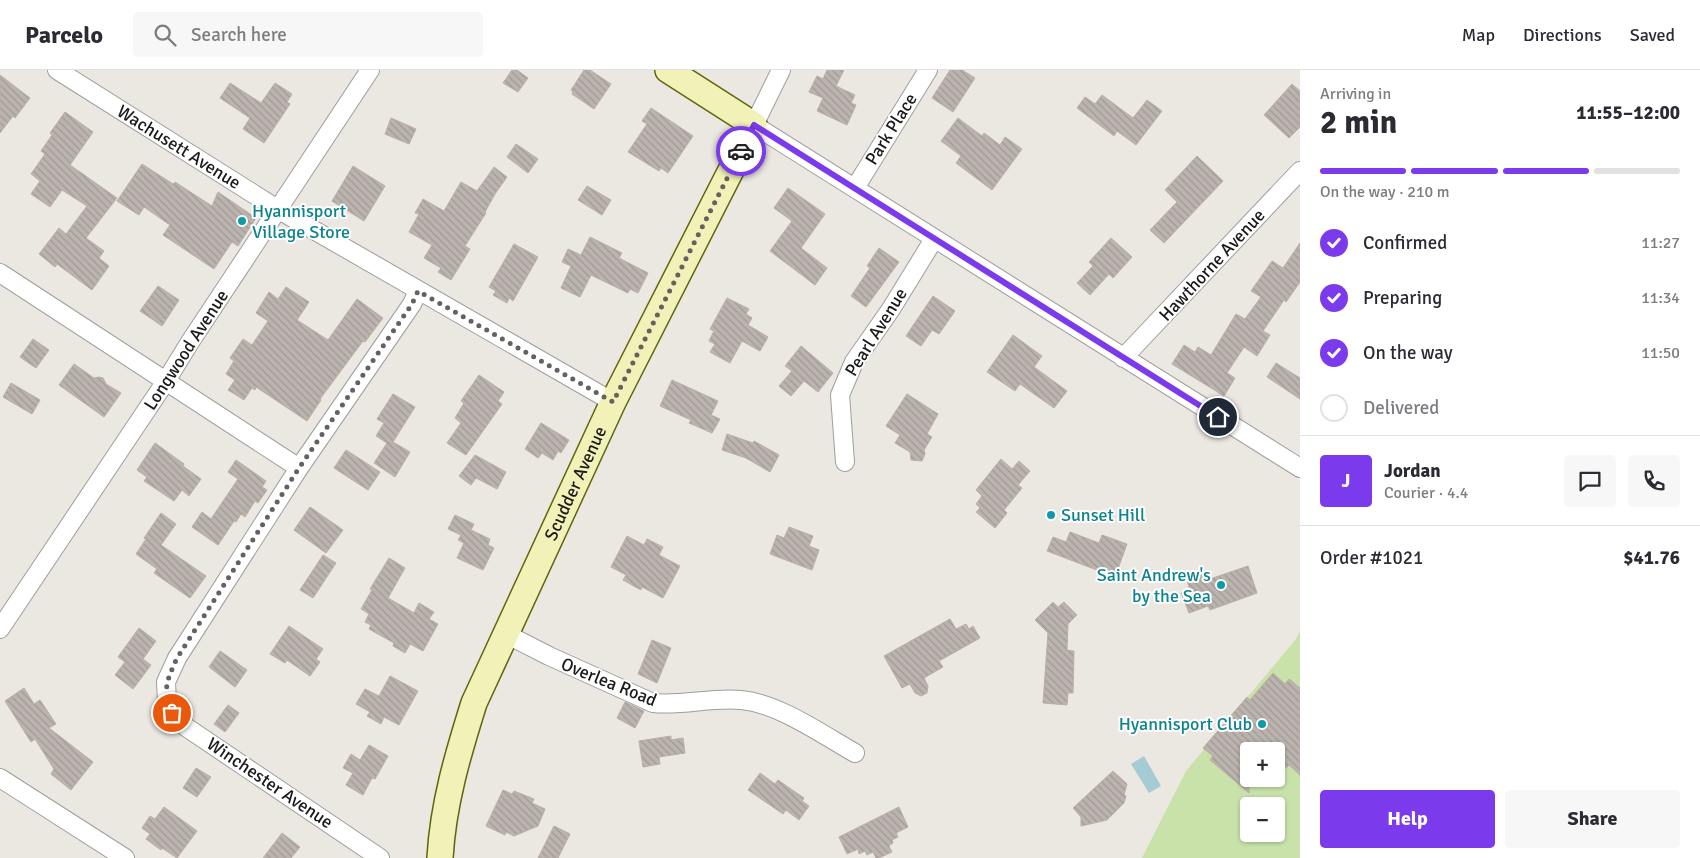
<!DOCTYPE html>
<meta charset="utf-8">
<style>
body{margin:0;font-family:Signika,sans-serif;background:#f7f7f7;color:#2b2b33;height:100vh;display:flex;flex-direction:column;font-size:19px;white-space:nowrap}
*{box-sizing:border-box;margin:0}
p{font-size:16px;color:#7c7c81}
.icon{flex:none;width:28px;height:28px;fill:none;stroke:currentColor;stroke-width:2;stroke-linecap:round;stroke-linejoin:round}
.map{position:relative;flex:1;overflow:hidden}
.drawer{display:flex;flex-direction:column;background:#fff;width:400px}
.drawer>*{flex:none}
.buttons{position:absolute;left:1240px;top:672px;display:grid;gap:10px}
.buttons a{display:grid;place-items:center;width:45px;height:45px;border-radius:5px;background:#fff;box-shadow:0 1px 4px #0004;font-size:25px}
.pin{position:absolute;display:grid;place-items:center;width:42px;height:42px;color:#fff;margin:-21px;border:2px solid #fff;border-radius:50%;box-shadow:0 1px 5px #0007}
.courier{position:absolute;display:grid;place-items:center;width:50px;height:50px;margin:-25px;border:4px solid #7c3aed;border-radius:50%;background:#fff;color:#222;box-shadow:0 1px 6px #0007}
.summary em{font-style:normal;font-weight:700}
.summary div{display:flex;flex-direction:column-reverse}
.summary{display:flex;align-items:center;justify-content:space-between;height:85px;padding:0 20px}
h1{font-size:32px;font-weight:700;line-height:38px}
.bar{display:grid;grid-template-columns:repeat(4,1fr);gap:8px 5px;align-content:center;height:60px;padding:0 20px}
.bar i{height:6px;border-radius:4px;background:#e1e1e2}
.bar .active{background:#7c3aed}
.bar p{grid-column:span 4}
.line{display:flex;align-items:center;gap:12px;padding:0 20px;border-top:1px solid #e1e1e2}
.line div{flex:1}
.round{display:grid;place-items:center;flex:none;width:52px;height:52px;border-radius:5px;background:#f7f7f7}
ol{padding:0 20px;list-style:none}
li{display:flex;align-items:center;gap:15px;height:55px}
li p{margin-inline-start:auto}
li .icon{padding:5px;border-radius:50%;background:#7c3aed;color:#fff;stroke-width:4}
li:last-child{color:#7c7c81}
li i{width:28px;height:28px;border:2px solid #e1e1e2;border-radius:50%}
.primary-button{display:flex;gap:10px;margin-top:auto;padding:10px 20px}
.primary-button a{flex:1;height:58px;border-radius:5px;background:#7c3aed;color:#fff;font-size:20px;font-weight:700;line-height:58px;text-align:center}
.primary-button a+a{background:#f7f7f7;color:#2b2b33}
header{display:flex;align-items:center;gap:30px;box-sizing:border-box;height:70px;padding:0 25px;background:#fff;border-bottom:1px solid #e1e1e2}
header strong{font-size:24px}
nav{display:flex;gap:28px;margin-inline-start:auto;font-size:18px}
.search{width:350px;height:45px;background:#f7f7f7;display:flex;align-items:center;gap:12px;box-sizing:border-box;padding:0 18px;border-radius:5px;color:#7c7c81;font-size:19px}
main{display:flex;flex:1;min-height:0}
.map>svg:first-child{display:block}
</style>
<header>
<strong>Parcelo</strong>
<div class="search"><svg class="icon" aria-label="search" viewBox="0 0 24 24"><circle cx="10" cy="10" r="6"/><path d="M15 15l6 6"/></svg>Search here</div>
<nav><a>Map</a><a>Directions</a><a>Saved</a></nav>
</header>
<main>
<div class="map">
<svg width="1300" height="788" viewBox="0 0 1300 788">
<defs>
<pattern id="building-back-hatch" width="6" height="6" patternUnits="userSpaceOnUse" patternTransform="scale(1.25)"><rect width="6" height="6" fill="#bbb3ae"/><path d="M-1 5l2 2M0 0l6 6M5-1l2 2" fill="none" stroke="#a09995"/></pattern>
</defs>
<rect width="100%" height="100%" fill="#ebe7e1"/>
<path fill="#c8e2aa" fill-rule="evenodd" d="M1300,561v227h-158l44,-87 110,-132zM1249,681h27v28h-27zM1249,736h27v28h-27z"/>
<path fill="#a5ccd5" d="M1144,686l17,30 -12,7 -18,-29z"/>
<path fill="url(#building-back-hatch)" stroke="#bbaea5" d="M512,0h5l11,8 -10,14 -15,-9z
M584,0h6l21,14 -17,25 -22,-15 1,-2 -2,-2z
M827,0h17l-8,16 19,9 -4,8 5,2 -9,20 -30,-14 6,-13 -14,-6 8,-16 6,3z
M950,0h12l13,8 -22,34 -21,-14z
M0,5l30,23 -15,20 -2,-2 -13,17z
M230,13l31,20 14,-20 17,11 -5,8 3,2 -26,39 -21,-14 7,-11 -30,-20z
M1292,14l8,7v36l-11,11 -25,-23z
M1102,25l31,23 14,-18 15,11 -26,34 -19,-14 -3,5 -37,-28 8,-11 10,7z
M651,38l42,28 -25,37 -7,-5 -2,3 -31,-19 19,-28 -5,-3z
M65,42l28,20 -23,33 47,33 -31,40 18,13 -5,7 10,8 -17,24 -35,-26 -2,3 -16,-13 20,-26 7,6 21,-28 -25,-16 -12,17 -19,-13 9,-13 -9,-7 14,-20 -4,-3 11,-16 -2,-2z
M391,48l25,11 -7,15 -24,-10z
M958,48l24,18 2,-3 16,12 5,-8 17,12 -30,41 -36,-27 5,-7 -20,-15z
M516,74l22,15 -10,14 -21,-16z
M1197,86l26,25 -59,62 -14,-13 27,-28 -12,-12z
M142,94l31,20 2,-2 37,24 6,-14 38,26 -18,28 -6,-4 -18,27 -51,-34 7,-10 -26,-18 -5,8 -22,-14z
M353,96l32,20 -21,35 -32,-20z
M494,97l13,10 -12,17 -10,18 1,1 -21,33 5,3 -19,31 -13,-8 3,-4 -17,-10 8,-13 -23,-13 10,-18 -4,-1 8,-14 21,12 17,-29 16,9z
M587,116l24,14 -9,15 -24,-15z
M788,118l37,26 -24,34 26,20 -12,17 -45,-34 22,-30 -18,-13z
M590,167l32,16 -3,5 29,15 -10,20 -8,-4 -2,4 -37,-18 -11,22 -19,-9 10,-22 -9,-4 6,-13 13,6z
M1111,168l21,19 -19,21 -4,-4 -19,21 -13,-12 16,-17 -4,-4z
M1300,173v39l-14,20 -2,-2 -21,31 7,4 -13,21 -13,-9 -17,26 8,5 -11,18 -52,-32 12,-19 11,7 3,-5 13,8 25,-41 9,5 16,-22 -10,-6 21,-30 11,7z
M514,174l24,13 -25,44 -4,-3 -2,5 -14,-8 3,-4 -7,-4z
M879,178l20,14 -33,45 -15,-11 19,-28 -3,-2z
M158,216l21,14 -17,26 -22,-15z
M286,217l23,15 -12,18 31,20 29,-41 26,19 -18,24 -2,-1 -43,58 1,1 -14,21 -51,-34 -1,3 -3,-2 -8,12 -16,-10 7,-10 -9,-6 8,-13 -4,-3 13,-19 9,6 16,-24 -12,-8 13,-21 9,7z
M933,226l22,15 -16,23 -7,-4 -11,16 -15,-10z
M727,228l22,11 -3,5 6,4 -4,7 20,12 -8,14 -18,-10 -12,22 -20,-11 5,-8 -6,-3 5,-10 -4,-2z
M1013,265l29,21 -8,11 33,24 -13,17 -34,-24 -5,7 -28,-19z
M33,269l16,11 -13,18 -16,-11z
M801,276l32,27 -15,19 -14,-11 -13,15 -12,-10 13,-15 -7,-5z
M1276,293l24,15v21l-33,-22z
M74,294l20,14 5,-1 4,1 3,6 15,9 -17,24 -45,-32z
M479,305l25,17 -6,9 4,3 -36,51 -19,-12 14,-20 -6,-5 9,-15 -3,-2z
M672,310l46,21 -7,14 9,4 -8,14 -23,-10 2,-3 -31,-14z
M11,313l29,17 -8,14 -29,-17z
M393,324l22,13 -22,35 17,10 -15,25 -21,-14 13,-20 -11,-7 8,-13 -7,-4z
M907,324l31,20 -11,20 5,3 -8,13 1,4 -3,7 -11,-1 -1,-8 -15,-9 5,-8 -14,-9z
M541,353l28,17 -8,13 -3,-2 -5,9 -11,-7 -4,5 -13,-9z
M727,364l26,9 1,-2 25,14 -9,17 -24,-14 -24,-8z
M155,373l29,21 -1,2 18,13 -12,17 -7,-6 -8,11 -30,-20 3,-4 -10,-7z
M346,380l34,22 -12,18 -34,-22z
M475,385l31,17 -9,17 -21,-11 -5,7 -12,-9z
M1001,389l11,10 7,-8 11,10 -12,14 4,3 -18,22 3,3 -12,15 -19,-16 4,-4 -4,-4 6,-8 -6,-6z
M236,390l30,21 -4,6 5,3 -9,13 -3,-2 -10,16 -4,-3 -5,8 -2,-1 -16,24 -26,-18 10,-15 9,7 27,-40 -10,-7z
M310,437l33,23 -17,23 -32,-23z
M161,443l15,11 -15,21 45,31 -16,22 -36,-25 3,-4 -21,-15 10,-15 -2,-1z
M455,445l19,9 -3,6 19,9 -2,6 6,3 -11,22 -26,-12 7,-15 -6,-3 3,-5 -13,-6z
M789,457l24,9 -4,10 10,4 -7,20 -42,-16 7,-19 7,3z
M1070,462l29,11 3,-8 25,9 -12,33 -68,-26 6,-14 13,5z
M627,466l17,9 3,-6 16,8 -4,8 21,11 -17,32 -21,-11 -1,3 -18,-10 3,-5 -15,-8z
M323,485l13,8 -23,35 -13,-8z
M389,488l16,10 -17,30 26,15 5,-10 15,9 -5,7 9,5 -15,27 -13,-7 -5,9 -12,-7 1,-3 -25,-14 2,-4 -6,-3 4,-8 -8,-5 11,-19 -2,-1z
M1248,496l9,27 -47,17 -2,-4 -19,7 -8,-20 9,-3 -4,-13 18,-7 3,10z
M1053,532l5,5 6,-5 13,13 -9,9 -1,26 7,1 -1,42h-5l-1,12 -24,-2 5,-70 -13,-13z
M950,549l6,10 10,-5 3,5 4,-3 7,12 -41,23 4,6 -19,11 4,8 -1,7 -6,3 -6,-3 -5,-9 -8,4 -18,-32z
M289,556l34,23 -7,10 4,3 -10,14 -23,-16 -2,3 -15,-9z
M139,558l17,13 -13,18 8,6 -18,24 -18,-14 10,-13 -7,-5z
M652,570l19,8 -14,35 -19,-9z
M220,581l27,19 -12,17 -26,-20z
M1273,603l12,11 4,-5 11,9v87l-11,-10 -3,3 -10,-8v-9h-27v42l-39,-33 3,-4 -10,-8 44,-51 3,3z
M390,606l28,15 -19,34 -15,-8 -3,7 -14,-8 3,-4 -14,-8 9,-15 14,7z
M24,618l10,16 6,-4 16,24 -7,4 44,34 -22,28 -20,-16 3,-5 -19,-30 -4,3 -26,-41z
M625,632l19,9 -9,17 -18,-10z
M228,635l11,8 -14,19 -11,-8z
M671,666v4l12,-2 2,15 -26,4 1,7 -17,3 -4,-26z
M369,675l19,11 -13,23 -3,-1 -9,17 -17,-10 7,-12 -10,-5 8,-14 9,6z
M196,698l15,9 -14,20 -14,-9z
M1113,701l14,13 -3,11 2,1 -2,7 -17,17 -26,6v-9l-8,-9z
M760,703l15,11 3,-4 26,18 -2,3 7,5 -10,14 -13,-10 -3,4 -35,-24z
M503,720l9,4 2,-3 20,8 -2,4 13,6 -7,17 -24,10 -8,-4 -1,3 -19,-9z
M164,737l33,24 -20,27 -15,-10 -1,2 -15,-11 4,-5 -8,-6 8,-12 5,3z
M899,737l9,20 -12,6 2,4 -6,3 1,3 -4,3 3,6 -13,6h-3l-3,-6 -6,3 -2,-4 -6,3 -1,-5 -11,5 -8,-17z
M554,756l16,8 -12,24h-20z
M282,763l18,14 -9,11h-28z"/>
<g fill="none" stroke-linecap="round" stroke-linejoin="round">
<defs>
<path id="street" d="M57,0l222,140 334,192
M781,0l-27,55 546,343
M855,118l73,-118
M0,203l299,195
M1123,288l177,-187
M845,392l-5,-67 14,-33 37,-53 43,-70
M0,559l166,-248 24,-39 180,-272
M506,564l43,22 104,47c30,3 59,-6 88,-3 37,3 82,35 114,53
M0,708l125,80
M380,788l-194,-131 -14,-14 -5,-11 -1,-20 11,-24 122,-190 113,-164 6,-13"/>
<g id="secondary">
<path id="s1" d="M440,788c3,-54 18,-104 34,-155l139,-301 141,-277 -86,-55"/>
</g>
</defs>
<use href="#street" stroke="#9e9e9e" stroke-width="20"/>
<use href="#secondary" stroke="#5f650e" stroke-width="28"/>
<use href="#street" stroke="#fff" stroke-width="18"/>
<use href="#secondary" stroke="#f2f2b8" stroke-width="25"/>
</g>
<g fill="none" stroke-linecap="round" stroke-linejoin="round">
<path stroke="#636260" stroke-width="5" stroke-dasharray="0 9" d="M172,643c-10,-25 -5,-32 5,-55l122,-190 113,-164 6,-13 195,111 128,-251"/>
<path stroke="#7c3aed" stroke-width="6" d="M741,81l13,-26 464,292"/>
</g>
<g fill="#0f9aa8" stroke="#fff" stroke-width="2">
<circle cx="242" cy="151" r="5"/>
<circle cx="1051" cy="445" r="5"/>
<circle cx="1221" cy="515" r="5"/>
<circle cx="1262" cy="654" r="5"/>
</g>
<g text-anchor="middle" stroke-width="4" stroke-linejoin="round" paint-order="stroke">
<g font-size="18" fill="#1a1a1a" stroke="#fff">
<text transform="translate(891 59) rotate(-58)" y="6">Park Place</text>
<text transform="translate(179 77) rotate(32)" y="6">Wachusett Avenue</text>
<text transform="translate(1212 195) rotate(-47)" y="6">Hawthorne Avenue</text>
<text transform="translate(876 262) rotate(-58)" y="6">Pearl Avenue</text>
<text transform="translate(186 280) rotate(-57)" y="6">Longwood Avenue</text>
<text dy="6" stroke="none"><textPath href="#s1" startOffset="401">Scudder Avenue</textPath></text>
<text transform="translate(609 612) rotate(22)" y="6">Overlea Road</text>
<text transform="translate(270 713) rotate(34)" y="6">Winchester Avenue</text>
</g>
<g font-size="18" fill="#0d838f" stroke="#fff" text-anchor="start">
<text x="252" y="147">Hyannisport<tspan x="252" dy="21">Village Store</tspan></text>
<text x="1061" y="451">Sunset Hill</text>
<text x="1211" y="511" text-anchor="end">Saint Andrew's<tspan x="1211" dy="21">by the Sea</tspan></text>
<text x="1252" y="660" text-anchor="end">Hyannisport Club</text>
</g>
</g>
</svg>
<div class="buttons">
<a>+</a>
<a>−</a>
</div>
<div class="pin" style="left:172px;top:643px;background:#ea580c"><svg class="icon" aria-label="bag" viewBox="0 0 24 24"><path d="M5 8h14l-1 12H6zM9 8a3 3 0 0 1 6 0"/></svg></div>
<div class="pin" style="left:1218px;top:347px;background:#1f2937"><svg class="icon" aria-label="home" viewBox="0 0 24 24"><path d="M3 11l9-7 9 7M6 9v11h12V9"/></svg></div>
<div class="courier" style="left:741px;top:81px"><svg class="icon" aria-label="car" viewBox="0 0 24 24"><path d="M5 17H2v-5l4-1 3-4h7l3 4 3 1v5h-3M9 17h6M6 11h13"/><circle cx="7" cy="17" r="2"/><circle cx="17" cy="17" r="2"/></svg></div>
</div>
<section class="drawer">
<div class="summary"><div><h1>2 min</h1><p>Arriving in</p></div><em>11:55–12:00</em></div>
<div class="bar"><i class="active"></i><i class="active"></i><i class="active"></i><i></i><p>On the way · 210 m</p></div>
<ol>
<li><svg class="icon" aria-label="check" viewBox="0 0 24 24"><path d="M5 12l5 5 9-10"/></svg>Confirmed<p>11:27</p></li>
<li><svg class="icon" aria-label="check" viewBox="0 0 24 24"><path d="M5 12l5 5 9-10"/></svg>Preparing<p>11:34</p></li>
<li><svg class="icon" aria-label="check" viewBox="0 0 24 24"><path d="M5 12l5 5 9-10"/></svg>On the way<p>11:50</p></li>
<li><i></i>Delivered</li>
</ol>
<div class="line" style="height:90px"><b class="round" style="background:#7c3aed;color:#fff">J</b><div><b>Jordan</b><p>Courier · 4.4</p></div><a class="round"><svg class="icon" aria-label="chat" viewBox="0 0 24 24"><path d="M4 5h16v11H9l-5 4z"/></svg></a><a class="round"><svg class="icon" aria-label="phone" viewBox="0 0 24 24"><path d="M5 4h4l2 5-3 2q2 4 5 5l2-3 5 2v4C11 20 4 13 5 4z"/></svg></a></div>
<div class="line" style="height:65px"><div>Order #1021</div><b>$41.76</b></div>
<div class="primary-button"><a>Help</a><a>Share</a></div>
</section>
</main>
